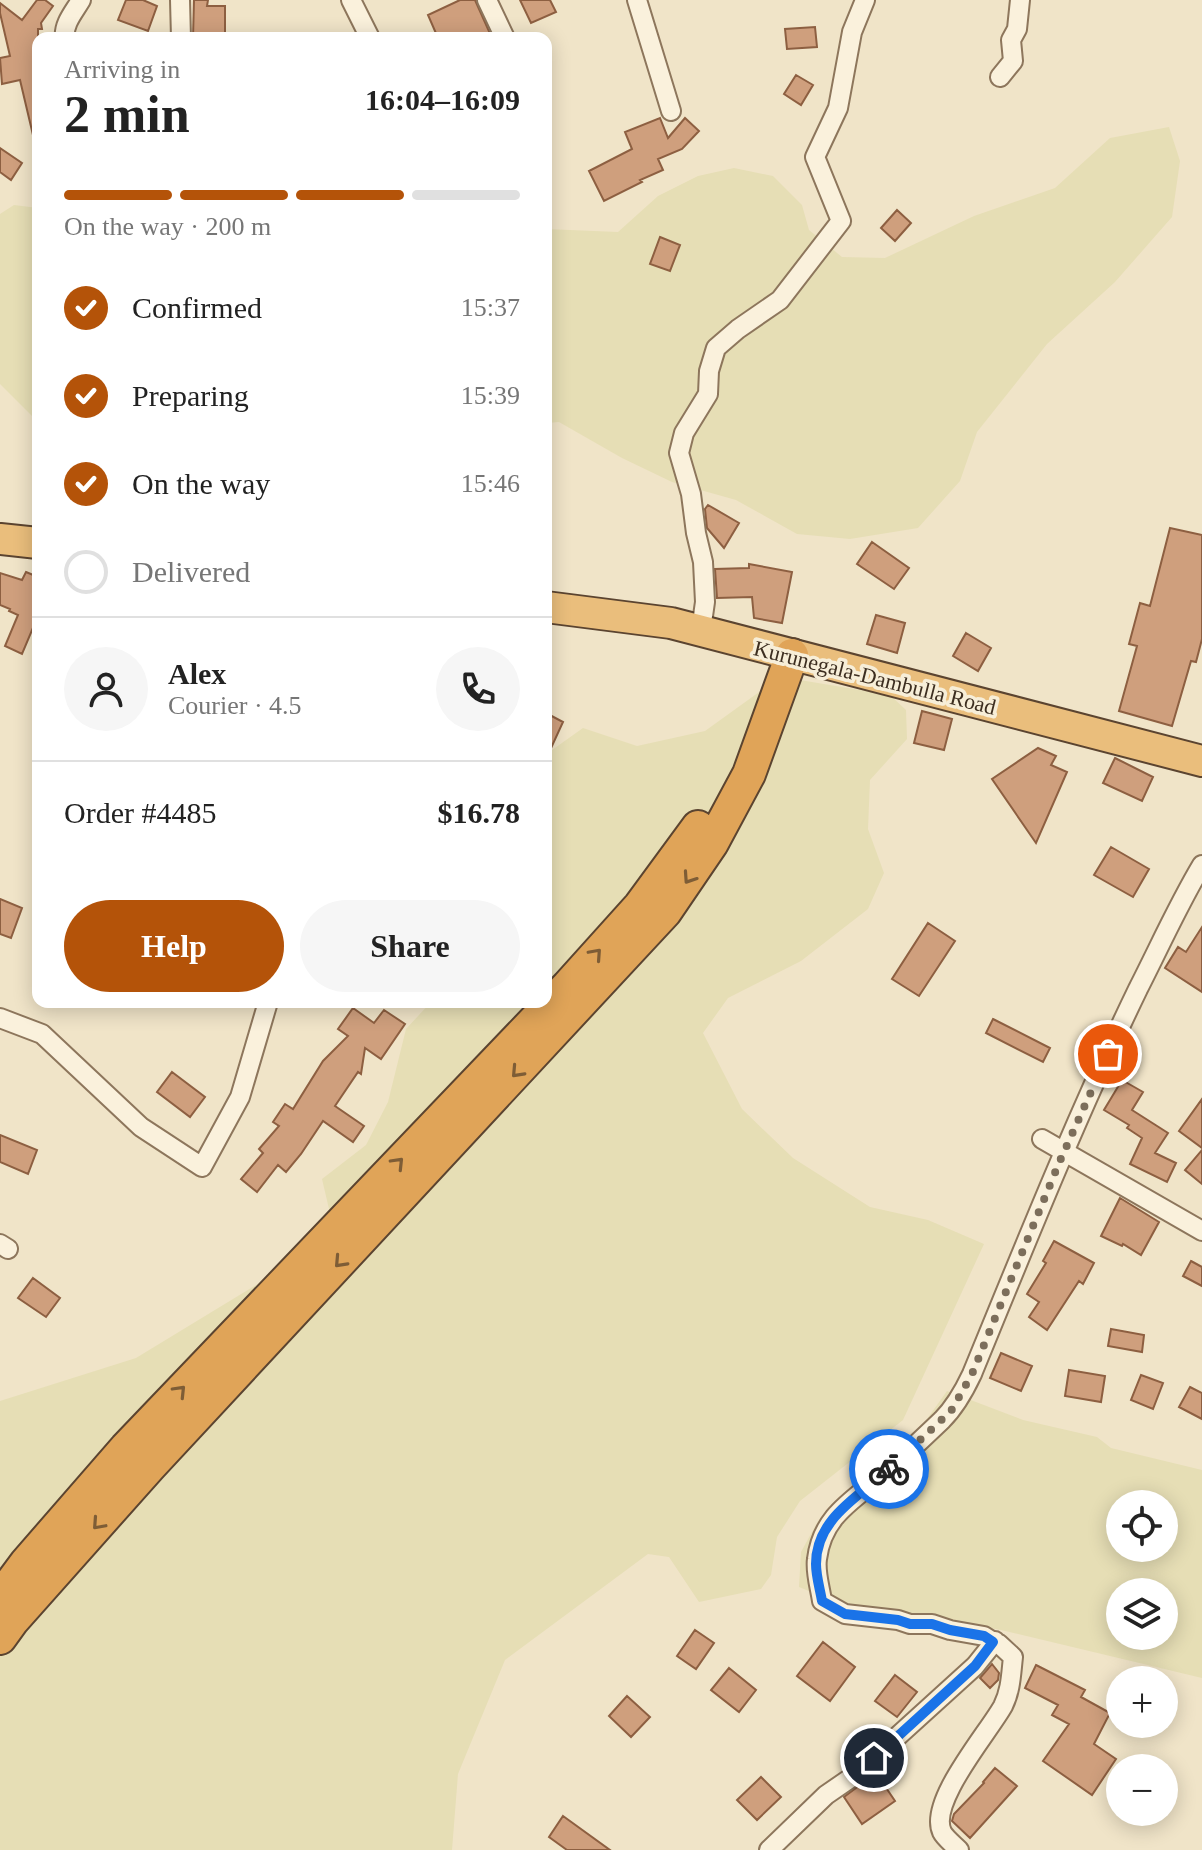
<!DOCTYPE html>
<meta charset="utf-8">
<style>
body{margin:0;font-family:Georgia,serif;background:#f6f6f6;color:#222;height:100vh;display:flex;flex-direction:column;font-size:30px;white-space:nowrap}
*{box-sizing:border-box;margin:0}
p{font-size:26px;color:#767676}
.icon{flex:none;width:44px;height:44px;fill:none;stroke:currentColor;stroke-width:2;stroke-linecap:round;stroke-linejoin:round}
.map{position:relative;flex:1;overflow:hidden}
.drawer{position:absolute;left:32px;top:32px;width:520px;height:976px;display:flex;flex-direction:column;background:#fff;border-radius:16px;box-shadow:0 4px 20px #0003}
.drawer>*{flex:none}
.fabs{position:absolute;left:1106px;top:1490px;display:grid;gap:16px}
.fabs a{display:grid;place-items:center;width:72px;height:72px;border-radius:50%;background:#fff;box-shadow:0 4px 20px #0003;font-size:40px}
.pin{position:absolute;display:grid;place-items:center;width:68px;height:68px;color:#fff;margin:-34px;border:4px solid #fff;border-radius:50%;box-shadow:0 2px 8px #0007}
.courier{position:absolute;display:grid;place-items:center;width:80px;height:80px;margin:-40px;border:6px solid #1a73e8;border-radius:50%;background:#fff;color:#222;box-shadow:0 2px 10px #0007}
.summary em{font-style:normal;font-weight:700}
.summary div{display:flex;flex-direction:column-reverse}
.summary{display:flex;align-items:center;justify-content:space-between;height:136px;padding:0 32px}
h1{font-size:52px;font-weight:700;line-height:60px}
.bar{display:grid;grid-template-columns:repeat(4,1fr);gap:12px 8px;align-content:center;height:96px;padding:0 32px}
.bar i{height:10px;border-radius:6px;background:#e0e0e0}
.bar .active{background:#b45309}
.bar p{grid-column:span 4}
.line{display:flex;align-items:center;gap:20px;padding:0 32px;border-top:2px solid #e0e0e0}
.line div{flex:1}
.round{display:grid;place-items:center;flex:none;width:84px;height:84px;border-radius:42px;background:#f6f6f6}
ol{padding:0 32px;list-style:none}
li{display:flex;align-items:center;gap:24px;height:88px}
li p{margin-inline-start:auto}
li .icon{padding:8px;border-radius:50%;background:#b45309;color:#fff;stroke-width:4}
li:last-child{color:#767676}
li i{width:44px;height:44px;border:4px solid #e0e0e0;border-radius:50%}
.cta{display:flex;gap:16px;margin-top:auto;padding:16px 32px}
.cta a{flex:1;height:92px;border-radius:48px;background:#b45309;color:#fff;font-size:32px;font-weight:700;line-height:92px;text-align:center}
.cta a+a{background:#f6f6f6;color:#222}
.map>svg:first-child{display:block}
</style>
<div class="map">
<svg width="1202" height="1850" viewBox="0 0 1202 1850">
<rect width="100%" height="100%" fill="#f0e4c8"/>
<path fill="#e6deb5" fill-rule="evenodd" d="M1169,127l11,34 -8,56 -57,65 -68,62 -70,88 -17,49 -42,47 -68,11 -53,-5 -61,-34 -64,-18 -50,-24 -63,-36 -13,1v-194l72,3 40,-36 40,-20 36,-8 39,8 29,29 7,25 33,27 43,1 89,-42 81,-28 55,-50z
M14,205l24,3v214l-38,-38v-170z
M788,678l102,17 16,15 1,29 -37,41 -2,49 16,44 -16,36 -67,52 -73,37 -25,35 39,76 51,49 77,49 58,13 56,24 -81,176 -103,81 -23,36 -6,38 -10,14 -62,13 -30,-45 -21,-3 -143,106 -47,114 -6,76h-452v-449l136,-43 181,-110 16,-22 -11,-47 44,-34 22,-43 18,-73 25,-27h115v-237l6,-15 31,-22 54,18 68,-15 64,-46z
M947,1391l76,29 74,17 14,11 91,22v208l-201,-48 -163,-27 -39,-16 2,-35 17,-31 99,-88zM1120,1504h44v44h-44zM1120,1592h44v44h-44z"/>
<path fill="#cf9f7d" stroke="#8d5f41" stroke-width="2" d="M37,0h8l8,6 -12,17 1,6h-4v105l-5,1 -13,-55 -18,4 -2,-26 10,-2 -10,-43v-10l22,17z
M126,0h17l14,6 -9,25 -30,-11z
M194,0h14l-1,6h18v32h-32z
M460,0h15l17,38h-54l-10,-23z
M520,0h30l6,12 -25,11z
M815,27l2,20 -30,2 -2,-20z
M796,75l17,10 -12,20 -17,-11z
M660,118l8,20 17,-20 14,13 -17,18 -24,10 5,11 -23,10 2,2 -38,19 -15,-30 43,-22 -7,-17z
M0,148l22,15 -11,17 -11,-8z
M897,210l14,13 -16,18 -14,-13z
M660,237l20,8 -10,26 -20,-7z
M708,505l31,18 -15,25 -17,-20 -2,-19z
M1170,528l32,7v104l-6,23 -5,-1 -19,65 -53,-15 18,-65 -8,-2 11,-41 10,3z
M872,542l37,26 -15,21 -37,-25z
M749,564l43,8 -10,51 -28,-5 -2,-21 -35,1 -2,-29 34,-1z
M26,572l12,5v39l-16,38 -17,-8 13,-31 -9,-4 1,-2 -10,-4v-32l22,7z
M876,615l29,8 -8,30 -30,-9z
M966,633l25,15 -13,23 -25,-15z
M922,711l30,8 -8,31 -30,-7z
M546,713l17,9 -17,37z
M1038,748l18,8 -5,9 16,7 -31,71 -44,-64z
M1115,758l38,19 -11,24 -39,-18z
M1111,847l38,22 -16,28 -39,-22z
M0,899l22,9 -11,30 -11,-4z
M928,923l27,18 -36,55 -27,-17z
M1202,927v65l-37,-24 13,-21 8,5z
M353,1008l21,15 10,-13 21,14 -24,35 -16,-11 -4,26 -3,-2 -23,34 29,20 -11,16 -30,-21 -22,33 -15,18 -8,-7 -21,27 -16,-13 22,-26 -4,-4 20,-23 -6,-4 12,-18 8,5 30,-48 25,-25 -10,-7z
M993,1019l57,29 -7,14 -57,-29z
M172,1072l33,25 -15,20 -33,-25z
M1122,1080l21,12 -11,18 36,23 -13,20 21,10 -9,19 -37,-18 12,-26 -15,-10 2,-3 -25,-15z
M1202,1099v49l-23,-17z
M0,1135l37,15 -9,24 -28,-12z
M1202,1150v34l-17,-14z
M1120,1198l39,24 -18,33 -18,-11 -1,2 -21,-10z
M1054,1241l40,22 -11,21 -4,-3 -32,49 -18,-13 10,-15 -12,-8 19,-31 -3,-2z
M1191,1261l11,6v19l-19,-10z
M33,1278l27,20 -14,19 -28,-19z
M1111,1329l33,6 -2,17 -34,-6z
M1001,1353l31,13 -11,25 -31,-13z
M1069,1370l36,6 -4,26 -36,-6z
M1141,1375l22,8 -10,26 -22,-9z
M1190,1387l12,6v26l-23,-12z
M695,1630l19,13 -18,26 -19,-13z
M823,1642l32,25 -25,34 -33,-25z
M992,1664l7,9 -1,7 -8,8 -10,-10z
M1036,1665l49,25 -4,7 29,16 -16,31 22,15 -24,36 -49,-34 26,-37 -17,-9 6,-10 -33,-17z
M729,1668l27,22 -17,22 -28,-22z
M895,1675l22,17 -20,25 -22,-16z
M627,1696l23,21 -19,20 -22,-21z
M995,1768l22,18 -47,52 -18,-17 2,-7 30,-31 -1,-1z
M876,1773l19,28 -33,23 -18,-27z
M761,1777l20,20 -24,23 -20,-20z
M563,1816l47,34h-43l-18,-13z"/>
<g fill="none" stroke-linecap="round" stroke-linejoin="round">
<defs>
<path id="minor" d="M180,0l1,38
M351,0l19,38
M487,0l18,38
M637,0l34,111
M65,38c-2,-14 9,-26 16,-38
M1000,77l13,-16 -2,-21 6,-11 3,-29
M703,616l2,-14 -2,-40 -7,-29 -5,-39 -12,-41 5,-20 24,-39 1,-23 7,-23 22,-19 42,-29 61,-79 -26,-64 23,-49 14,-76 13,-32
M0,1018l42,16 99,93 61,40 38,-70 28,-95
M1042,1139l160,92
M0,1244l8,5
M769,1850l57,-55 29,-20 120,-109 20,-25
M959,1850c-5,-5 -14,-12 -17,-18 -14,-30 46,-99 61,-126 8,-16 8,-32 10,-49l-14,-13 -4,-1 -11,-7 -34,-6 -18,-6h-22l-12,-4 -53,-6 -23,-13c-2,-14 -7,-29 -5,-42 5,-41 33,-57 61,-80 22,-19 43,-39 64,-59 13,-13 22,-29 30,-46 53,-129 105,-259 166,-385 21,-41 40,-84 64,-124"/>
<path id="trunk" d="M0,539l38,4
M546,607l125,16 531,138"/>
<path id="motorway" d="M0,1598l26,-35 100,-115 442,-462 72,-80 58,-79
M0,1638l13,-18 137,-154 515,-554 47,-69 37,-69 43,-119"/>
</defs>
<use href="#minor" stroke="#8d765c" stroke-width="22"/>
<use href="#trunk" stroke="#5b4430" stroke-width="34"/>
<use href="#motorway" stroke="#5b4430" stroke-width="36"/>
<use href="#minor" stroke="#faf1dc" stroke-width="18"/>
<use href="#trunk" stroke="#eabe7c" stroke-width="30"/>
<use href="#motorway" stroke="#e0a458" stroke-width="32"/>
</g>
<defs><path id="oneway-chevron" d="M-2-3.5L2.5 0L-2 3.5" fill="none" stroke-width="1.6" stroke-linecap="round" stroke-linejoin="round" transform="scale(2)"/></defs>
<g stroke="#7e5d36">
<use href="#oneway-chevron" transform="translate(689 878) rotate(124)"/>
<use href="#oneway-chevron" transform="translate(596 954) rotate(-48)"/>
<use href="#oneway-chevron" transform="translate(517 1072) rotate(133)"/>
<use href="#oneway-chevron" transform="translate(398 1163) rotate(-46)"/>
<use href="#oneway-chevron" transform="translate(340 1262) rotate(133)"/>
<use href="#oneway-chevron" transform="translate(180 1391) rotate(-46)"/>
<use href="#oneway-chevron" transform="translate(98 1524) rotate(132)"/>
</g>
<g fill="none" stroke-linecap="round" stroke-linejoin="round">
<path stroke="#7c6e5b" stroke-width="8" stroke-dasharray="0 14.4" d="M889,1469l62,-58 21,-37 87,-211 49,-109"/>
<path stroke="#1a73e8" stroke-width="10" d="M874,1758l101,-92 18,-24 -9,-6 -34,-6 -18,-6h-22l-12,-4 -53,-6 -23,-13c-2,-12 -6,-25 -6,-37 0,-46 44,-68 73,-95"/>
</g>
<g text-anchor="middle" stroke-width="7" stroke-linejoin="round" paint-order="stroke">
<g font-size="22" fill="#3d2e20" stroke="#f7eed8">
<text transform="translate(875 677) rotate(14)" y="8">Kurunegala-Dambulla Road</text>
</g>
</g>
</svg>
<div class="fabs">
<a><svg class="icon" aria-label="locate" viewBox="0 0 24 24"><circle cx="12" cy="12" r="6"/><path d="M12 2v4M12 18v4M2 12h4M18 12h4"/></svg></a>
<a><svg class="icon" aria-label="layers" viewBox="0 0 24 24"><path d="M12 4l9 5-9 5-9-5zM3 14l9 5 9-5"/></svg></a>
<a>+</a>
<a>−</a>
</div>
<div class="pin" style="left:1108px;top:1054px;background:#ea580c"><svg class="icon" aria-label="bag" viewBox="0 0 24 24"><path d="M5 8h14l-1 12H6zM9 8a3 3 0 0 1 6 0"/></svg></div>
<div class="pin" style="left:874px;top:1758px;background:#1f2937"><svg class="icon" aria-label="home" viewBox="0 0 24 24"><path d="M3 11l9-7 9 7M6 9v11h12V9"/></svg></div>
<div class="courier" style="left:889px;top:1469px"><svg class="icon" aria-label="bike" viewBox="0 0 24 24"><circle cx="6" cy="16" r="4"/><circle cx="18" cy="16" r="4"/><path d="M6 16l4-8h5l3 8M10 8l3 8H6M13 5h3"/></svg></div>
<section class="drawer">
<div class="summary"><div><h1>2 min</h1><p>Arriving in</p></div><em>16:04–16:09</em></div>
<div class="bar"><i class="active"></i><i class="active"></i><i class="active"></i><i></i><p>On the way · 200 m</p></div>
<ol>
<li><svg class="icon" aria-label="check" viewBox="0 0 24 24"><path d="M5 12l5 5 9-10"/></svg>Confirmed<p>15:37</p></li>
<li><svg class="icon" aria-label="check" viewBox="0 0 24 24"><path d="M5 12l5 5 9-10"/></svg>Preparing<p>15:39</p></li>
<li><svg class="icon" aria-label="check" viewBox="0 0 24 24"><path d="M5 12l5 5 9-10"/></svg>On the way<p>15:46</p></li>
<li><i></i>Delivered</li>
</ol>
<div class="line" style="height:144px"><a class="round"><svg class="icon" aria-label="person" viewBox="0 0 24 24"><circle cx="12" cy="8" r="4"/><path d="M4 21q1-7 8-7t8 7"/></svg></a><div><b>Alex</b><p>Courier · 4.5</p></div><a class="round"><svg class="icon" aria-label="phone" viewBox="0 0 24 24"><path d="M5 4h4l2 5-3 2q2 4 5 5l2-3 5 2v4C11 20 4 13 5 4z"/></svg></a></div>
<div class="line" style="height:104px"><div>Order #4485</div><b>$16.78</b></div>
<div class="cta"><a>Help</a><a>Share</a></div>
</section>
</div>
